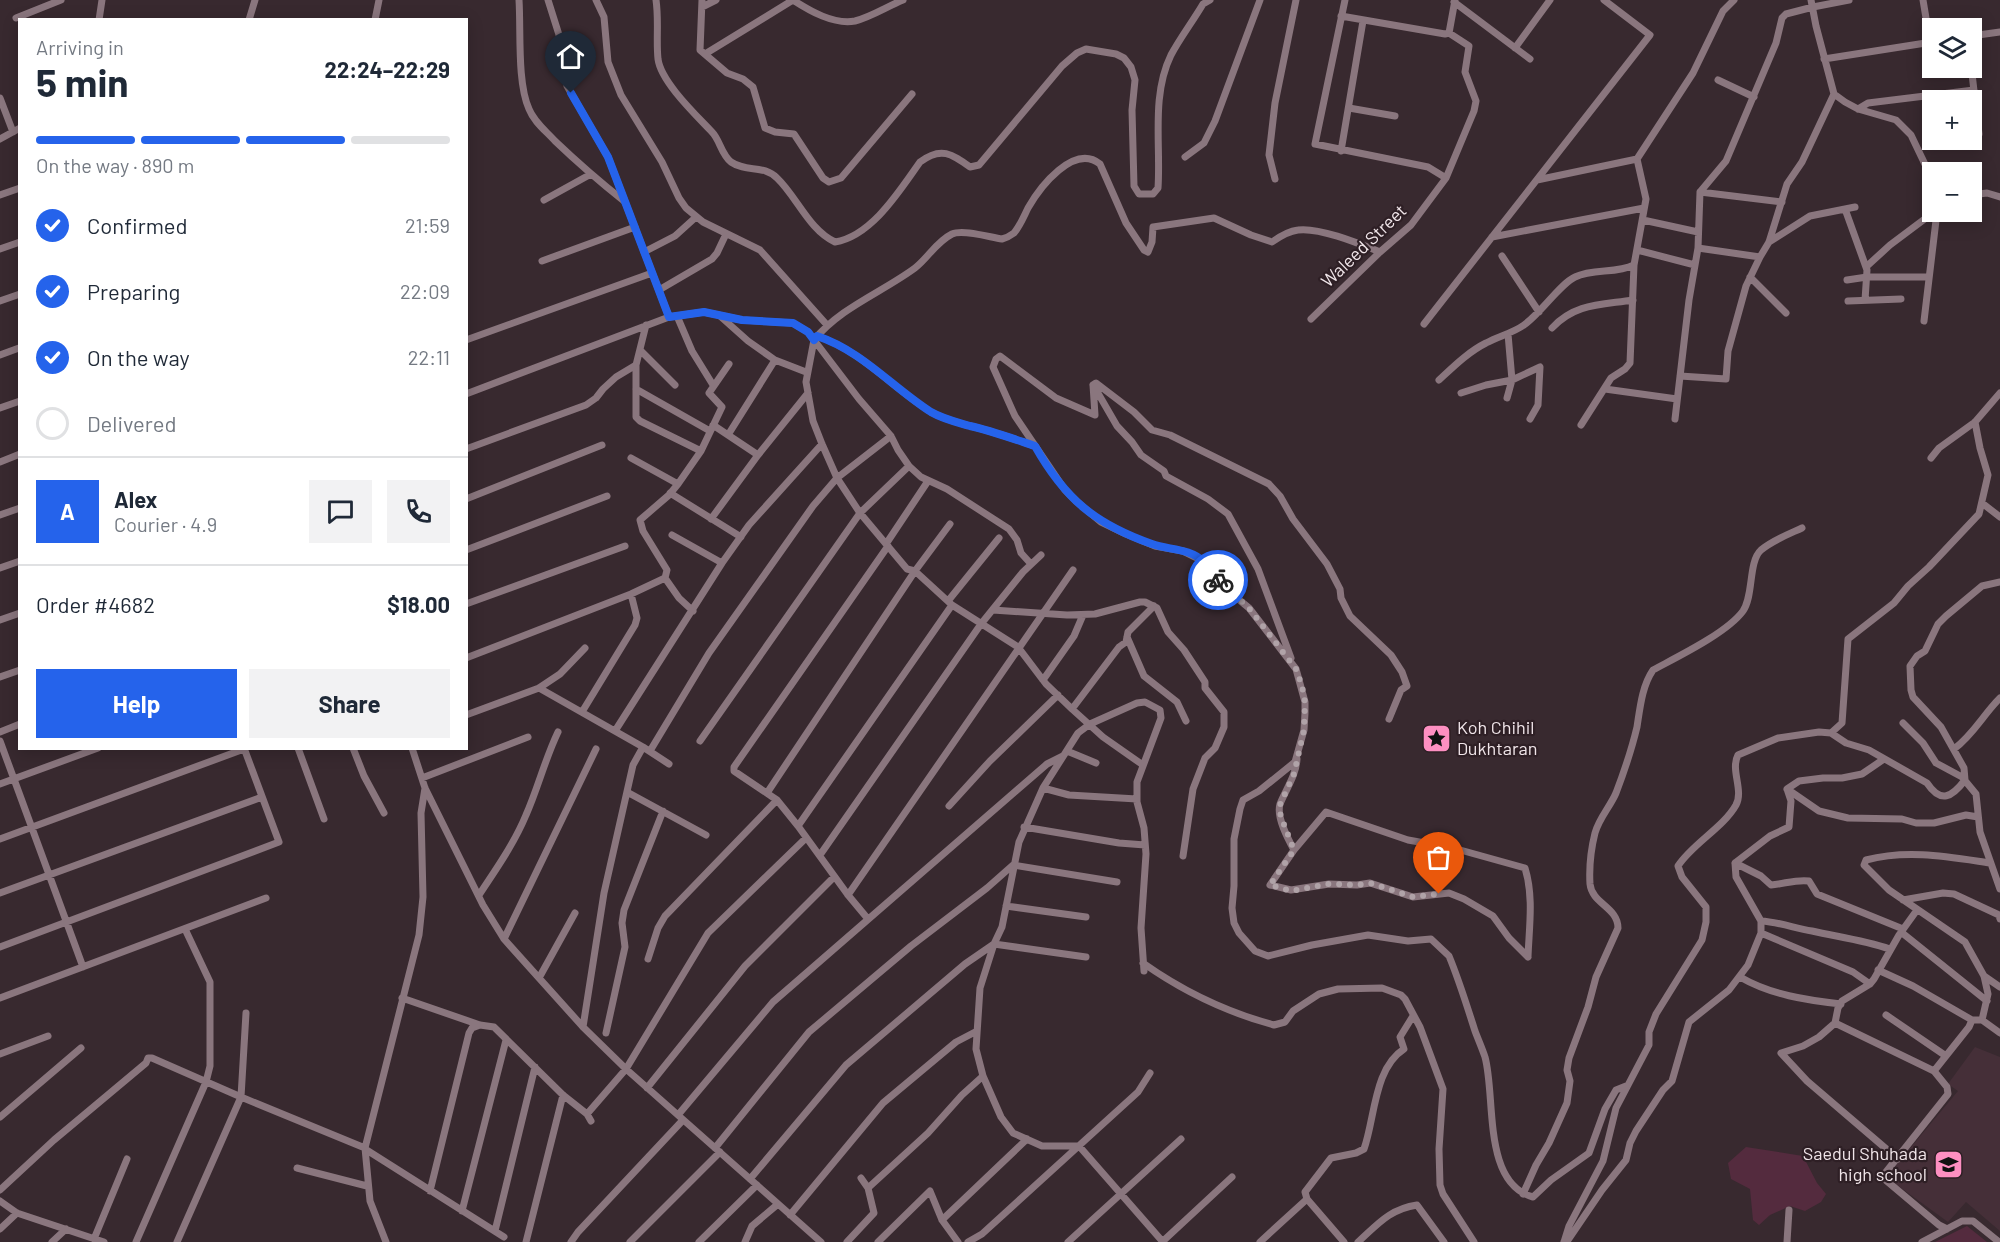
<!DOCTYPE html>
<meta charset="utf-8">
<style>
body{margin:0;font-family:Barlow,sans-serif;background:#f2f2f3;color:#1f2937;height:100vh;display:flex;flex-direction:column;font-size:22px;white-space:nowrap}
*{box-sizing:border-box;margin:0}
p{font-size:20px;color:#747a83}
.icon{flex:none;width:33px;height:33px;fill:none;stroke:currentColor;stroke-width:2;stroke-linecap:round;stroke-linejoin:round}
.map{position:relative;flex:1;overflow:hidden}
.sheet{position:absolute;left:18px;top:18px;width:450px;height:732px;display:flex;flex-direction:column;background:#fff;border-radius:0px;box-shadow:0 3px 15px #0003}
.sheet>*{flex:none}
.fabs{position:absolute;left:1922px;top:18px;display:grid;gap:12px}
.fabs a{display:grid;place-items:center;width:60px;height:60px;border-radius:0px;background:#fff;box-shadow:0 3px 15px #0003;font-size:30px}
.pin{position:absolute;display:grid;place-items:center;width:51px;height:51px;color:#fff;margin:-62px -26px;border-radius:50% 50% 50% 0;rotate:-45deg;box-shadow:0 0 6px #0007}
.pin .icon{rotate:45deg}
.courier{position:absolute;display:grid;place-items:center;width:60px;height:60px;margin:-30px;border:4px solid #2563eb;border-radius:50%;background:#fff;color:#222;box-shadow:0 2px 8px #0007}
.summary em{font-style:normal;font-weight:700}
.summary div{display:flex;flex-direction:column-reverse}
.summary{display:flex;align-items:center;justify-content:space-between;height:102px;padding:0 18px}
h1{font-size:39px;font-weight:700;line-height:45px}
.bar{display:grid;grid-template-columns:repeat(4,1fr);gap:9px 6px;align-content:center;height:72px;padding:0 18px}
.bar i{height:8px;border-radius:4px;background:#e0e1e3}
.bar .selected{background:#2563eb}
.bar p{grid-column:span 4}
.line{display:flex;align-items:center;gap:15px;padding:0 18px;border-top:2px solid #e0e1e3}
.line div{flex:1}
.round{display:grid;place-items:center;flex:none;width:63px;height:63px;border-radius:0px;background:#f2f2f3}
ol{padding:0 18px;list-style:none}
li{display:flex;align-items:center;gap:18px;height:66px}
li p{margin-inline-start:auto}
li .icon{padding:6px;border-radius:50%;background:#2563eb;color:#fff;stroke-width:4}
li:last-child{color:#747a83}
li i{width:33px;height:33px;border:3px solid #e0e1e3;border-radius:50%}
.primary-button{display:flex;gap:12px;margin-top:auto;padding:12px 18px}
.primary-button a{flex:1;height:69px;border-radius:0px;background:#2563eb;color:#fff;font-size:24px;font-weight:700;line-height:69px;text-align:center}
.primary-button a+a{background:#f2f2f3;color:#1f2937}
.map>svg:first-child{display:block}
</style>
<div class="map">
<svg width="2000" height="1242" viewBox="0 0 2000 1242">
<rect width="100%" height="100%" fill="#38292f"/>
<path fill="#452f38" d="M1975,1047l25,10v174l-34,-29 -18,20 -62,-45 72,-86 -10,-7z"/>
<path fill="#542b3e" d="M1746,1147l57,9 14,27 9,11 -5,8 -16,9 -15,-5 -20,9 -11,10 -6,-5 -3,-31 -19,-10 -3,-16z
M1967,1226l20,16h-52z"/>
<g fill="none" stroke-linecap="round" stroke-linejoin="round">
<path stroke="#8a767e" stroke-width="7" d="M519,0c2,30 -2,83 10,109 5,13 17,22 26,32 22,21 45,41 69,60
M548,0l12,38 7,48 41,71 61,160
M596,0l8,17 4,45 13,33 41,67 17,36 7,10 17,14 57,28 67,75
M656,0c3,20 0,40 2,59 3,23 38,56 54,73 8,8 9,22 19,30 16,11 32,2 46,16 20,19 32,52 58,64 37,-6 65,-52 85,-80 21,-16 32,-8 50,5l9,-2 83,-99 15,-13 9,-4 30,5 8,4 7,9 4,13 -3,30 2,76 5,8h14l5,-6c3,-43 -7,-92 13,-133 9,-17 22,-34 32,-51l7,-4
M702,0l-2,50 27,23 16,6 10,8 12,41 10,4 19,2 29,44 6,4 12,-4 71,-84
M793,0c17,11 41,25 62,21 16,-4 33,-15 48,-21
M1345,0l-30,144 113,23 18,11
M1811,0l5,26 18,68 11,8 13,7 38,11 15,15 21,44
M1923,0l7,42
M1454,2l76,57
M702,7l14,-7
M1341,16l104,18 4,-1
M16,18l45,-18
M99,20l3,-20
M249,20l6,-20
M375,20l4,-20
M1971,36l29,-4
M1515,48l35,-48
M705,54l88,-54
M1824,59l108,-17
M1971,65l8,69
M1718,80l36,17
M0,98l13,34
M1349,108l46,8
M1858,109l10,-6 106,-13
M0,139l20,-11
M1341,151l22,-130
M1185,157l19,-14 11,-22 45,-121
M1275,179l-6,-24 6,-52 21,-103
M1537,180l100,-21
M1700,192l82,10
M0,195l20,-7
M1971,195l16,-2 13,4
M544,200l47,-26
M1845,209l22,61 -2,30
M1643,220l55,12
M1492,237l152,-29
M1769,242l41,-26 45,-9
M1698,248l62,9
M0,249l20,-7
M1637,250l58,15
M644,252l31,-16 21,-19
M1502,256l37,56
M542,261l93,-34
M1866,267l24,-22 44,-33
M1750,277l36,36
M1847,280l20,-3h62
M659,290l53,-31 5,-6 9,-19
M0,301l20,-7
M1848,301l53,-2
M677,316l15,35 21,34
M720,316l28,25 27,19 31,12
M1311,319l69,-67 31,-27 35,-47 28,-67 2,-10 -11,-29 4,-26 -20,-13 6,-33
M1924,321l13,-109
M1424,324l226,-289 -46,-35
M1552,328c23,-25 50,-23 81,-28
M817,336c45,15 74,51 114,76 12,7 25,10 39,14 22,5 44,13 65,20
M466,340l186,-67
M641,351l34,34
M0,355l19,-7
M636,365v52l4,4 61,30
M1680,376l46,3 2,-28 18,-65 14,-29 9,-15 18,-58 15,-22 32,-68
M1439,380c14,-13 29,-28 47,-37 13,-7 27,-10 38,-18 17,-12 36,-41 51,-48 18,-9 41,-3 59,-12l12,-66 -9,-40 56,-86 30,-62 11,-11
M1093,385l2,30 -39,-17 -56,-42 -4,3 -3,8 22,49 50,74 11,11 25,21 25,12 29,12 28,5 20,10 22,27 24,20 47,61 9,33v11l-1,17 -9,32 -36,29 -16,9 -3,9 -6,30v47l-2,22 2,15 5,10 16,18 13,5 44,-11 56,-10 40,6 23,-2 18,17c10,24 18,50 26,75 3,8 7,17 10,26 11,40 -3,126 48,140l18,-17 38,-27 16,-44 11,-19 10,-4
M1093,385l3,-2 38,29 18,18 18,5 99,49 11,12 13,23 34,45 13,25 1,9 9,18 41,39 11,17 5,14 -6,4 -12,29
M1095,388l22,38 15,16 9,13 23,16 2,5 42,23 20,15 30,55 33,89
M636,389l74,42
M1605,389l72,10
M1461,393l25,-8 26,-5 28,-13 -2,38 -8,14
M466,394l203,-77 35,-5 38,8 51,3 15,9 6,8 -8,42 7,39 9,23 15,34 23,35 47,56 8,2 37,34 66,42 28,37 26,25 31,28 40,28
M1507,398l5,-18 -4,-46
M0,408l20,-7
M1675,419l14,-119 9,-52 2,-56 26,-31 50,-118 6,-25 4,-4 27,-7 36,-7
M713,425l45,30
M1581,425l30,-47 14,-9 5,-6 4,-98
M728,435l47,-75
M466,449l120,-44 10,-7 7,-9 13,-12 20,-12 10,-40
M631,458l47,26
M1931,458l8,-10 36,-26 25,-29
M0,462l20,-8
M670,493l71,44
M466,499l136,-54
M1982,503l18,14
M0,515l20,-7
M711,519l47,-64 50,-62
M672,535l50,28
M886,544l42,-63
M466,550l141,-54
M1031,564l-10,-11 -4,-13 -8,-11 -62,-40 -26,-12 -12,-11 -11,-16 -7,-14 -32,-37 -45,-59c27,-33 67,-47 101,-72 13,-10 21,-26 37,-34 11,-5 37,3 50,5 4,-1 8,-3 12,-6 6,-7 10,-17 14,-25 12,-21 46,-65 72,-44l26,59 18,27 4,2 4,-10 1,-15 61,-9 37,17 21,7c7,-5 17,-11 26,-12 21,-3 62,14 82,22
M0,568l20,-7
M665,578l14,20 14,13
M948,601l51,-63
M466,604l159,-58
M993,610l74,5 28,-1 45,-12h5l12,6 11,24 16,18 21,32v6l19,24v15l-9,21 -10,10 -12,31 -10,67
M0,620l20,-7
M1127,637l17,39 33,26 9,19
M466,658l165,-64 34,-16 2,-8 -24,-39 -3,-11 29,-25 9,-11 23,-33 21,-44 -13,-14 20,-29
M0,677l20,-7
M1043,680l31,-44 9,-21
M539,688l104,59 26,17
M1072,709l47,-62 7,-5 2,-10 26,-26
M582,712l53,-87 2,-7 -6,-24
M466,715l73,-27 21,-14 25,-26
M1903,723l20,20 13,20 26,14 14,17 4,38 20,57
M615,731l107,-168 27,-38 73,-81
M0,732l20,-8
M1831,733l11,-10 6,-84 46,-36 14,-17 21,-19 50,-53 9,-39 -8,-27 -5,-26
M0,741l83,226
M700,741l160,-228 49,-47
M298,748l26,71
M353,748l11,28 20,37
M412,748l13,40 58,117 21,34 79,88 43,42 195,173
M1954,749c19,-14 29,-34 46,-51
M650,751l59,-98 104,-147 24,-28 54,-42
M1067,751l29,12
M1297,759c-1,17 -11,30 -17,45 -4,13 8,35 14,46l-24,35 21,5 38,-6 28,1 13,-2 43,14 36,-4 15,6 29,17 16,22 19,19
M422,778l106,-41
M0,784l98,-36
M1043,788l26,7 68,4
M1787,789l32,22 29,7 54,1 14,4h18l32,-8 12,2
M627,792l79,43
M767,793l148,-222 35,-47
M949,806l41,-45 68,-66
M798,826l154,-221
M1024,827l95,16 26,2
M0,839l244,-90
M1294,850l32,-38 82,28 45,8 72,20c9,29 4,60 3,89
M820,855l161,-231 42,-52 18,-17
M1735,863l26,13 10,9c13,-1 26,-6 38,-4l8,13 86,35
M1990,863c-41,-6 -82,-14 -124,-3l-2,5 25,25 76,52 19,34 4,18 -6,26 18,13
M0,893l262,-96
M479,895c17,-26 35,-51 47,-80 12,-27 19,-56 32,-83
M848,895c76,-108 149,-217 225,-325
M1903,900l40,-7 11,1 45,21 1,4
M1006,906l80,11
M868,919l-20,-24 -50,-69 -21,-26 -43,-29v-4l154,-221
M1761,921c18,1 33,7 51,10 27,6 51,9 78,18
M1901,932l86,69
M1761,933l92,39 17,12
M504,939l92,-190
M0,947l279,-105 -35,-94
M648,959l10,-31 7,-12 112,-116
M1143,963c41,29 83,49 131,62l11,-3 8,-11 26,-17 19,-5 44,-1 19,7 4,4 15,28 23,62 -4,60 1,36 3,9 31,48
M1878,970l35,16 59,34
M1144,971l-3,-43 5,-74 -2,-26 -7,-26v-20l24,-64 -1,-8 -15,-8 -8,1 -47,21 -12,9 -35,55 -24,54 -17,85 -8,17 -14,44 -4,61 7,27 18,41 12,16 29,13h37l84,96
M1984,976l16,11
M1740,977c31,18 66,23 101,27
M539,978l36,-65
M0,998l266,-100
M402,998l78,27 14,2 69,68 24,19 4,7
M1886,1015l60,41
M1835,1023l99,48
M583,1027l21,-134 29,-128 10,-18
M606,1033l19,-86 -3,-24 2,-13 39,-99
M0,1054l48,-18
M647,1088l98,-122 89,-89
M587,1114l39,-45 82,-136 98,-95
M678,1115l95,-113 274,-238 16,-8
M0,1117l81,-69
M715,1148l94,-116 102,-86 76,-58 26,-23 104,17
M365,1149l139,88
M1898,1159l-91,-78 -26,-28 22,-7 16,-9 16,-14 3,-15 4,-7 28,-17 4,-5 25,-44 18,-25
M297,1168l70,18
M750,1179l96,-114 119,-101 29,-20 92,13
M868,1188l60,-55 34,-38 21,-19
M0,1190l54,-50 92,-77 2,-5h4l89,39 124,51
M430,1191l39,-158 3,-5 8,-3
M1523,1194l13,-29 13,-22 18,-40 3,-22 -3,-11 2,-12 19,-51 8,-30 22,-49c0,-21 -26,-24 -28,-44 -1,-17 1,-35 5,-51 4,-15 15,-26 21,-40 8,-21 16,-45 21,-66 3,-19 5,-41 16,-57 24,-13 74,-37 90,-59 11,-16 5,-49 18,-61 12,-10 28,-16 41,-22
M0,1201l17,12 87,29
M462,1211l44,-171
M790,1215l93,-112 73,-61 21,-11
M942,1220l85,-81
M0,1229l17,-16
M1947,1229l-8,-4 -57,-48 66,-83 -1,-7 -13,-16 35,-44 3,-7h10
M495,1231l40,-164
M94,1239l33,-80
M52,1242l14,-13
M136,1242l70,-160 4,-16v-84l-25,-53
M177,1242l64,-145 5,-84
M386,1242l-16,-41 -5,-53 54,-213 4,-38 -2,-84 4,-25
M526,1242l37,-147
M571,1242l7,-10 105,-112
M630,1242l90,-90
M699,1242l58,-57
M745,1242l7,-16 26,-22
M847,1242l27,-29 -6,-25 -7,-10
M878,1242l52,-51 12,29 16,22
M968,1242l14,-8 156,-142 12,-19
M1068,1242l113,-103
M1162,1242l70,-65
M1260,1242l47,-43
M1344,1242l-37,-43 -2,-7 26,-34 25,-5 8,-4c11,-31 10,-81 40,-100l-4,-12 13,-21
M1358,1242c20,-18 32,-33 59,-37l27,37
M1564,1242l5,-16 34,-65 13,-53 33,-63v-13l7,-18 46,-74 4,-18v-15l-24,-30 -4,-11c14,-22 45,-38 58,-61 8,-15 -6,-35 2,-50l40,-17 41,-6 12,1 15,10 23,7 58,33c14,21 25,14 38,-3l-1,-12 -23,-41 -28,-30 -2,-7 -1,-24 7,-10 8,-5 13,-27 8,-8 36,-30 18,-4
M1564,1242l4,-2 34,-50 24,-30 4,-17 6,-12 27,-41 9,-9 17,-59 40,-32 19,-25 13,-32v-12l-25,-44 -1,-14 35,-27 19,-9 2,-26 -4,-12 12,-8 24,-3h19l20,-4 22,-15
M1787,1242l2,-32
M1922,1242l40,-21h11l26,21"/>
</g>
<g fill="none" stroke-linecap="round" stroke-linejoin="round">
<path stroke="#b0a3a8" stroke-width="6" stroke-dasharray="0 10.8" d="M1218,580l31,28 47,61 6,17 3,16 -1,28 -10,44 -15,33 2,10 13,33 -24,35 21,6 38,-7 28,1 13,-2 43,14 26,-3"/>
<path stroke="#2563eb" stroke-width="8" d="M571,93l37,64 61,160 35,-5 38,8 51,3 15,9 6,8 3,-4c45,15 75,51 114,76 12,7 25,10 39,14 22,5 44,13 65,20 30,53 60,78 117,98 16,6 38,4 52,18 5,5 9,12 14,18"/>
</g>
<defs>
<symbol id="sight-square" viewBox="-11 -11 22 22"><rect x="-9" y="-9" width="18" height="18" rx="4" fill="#fd8fc1" stroke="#2e1f25"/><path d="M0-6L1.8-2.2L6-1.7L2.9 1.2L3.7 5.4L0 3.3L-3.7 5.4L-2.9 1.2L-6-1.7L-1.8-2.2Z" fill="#111"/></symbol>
<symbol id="school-square" viewBox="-11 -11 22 22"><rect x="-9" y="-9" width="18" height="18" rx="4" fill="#fd8fc1" stroke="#2e1f25"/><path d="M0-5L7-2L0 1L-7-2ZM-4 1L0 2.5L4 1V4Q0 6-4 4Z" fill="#111"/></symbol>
</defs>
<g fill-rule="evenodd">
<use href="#sight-square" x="1420" y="722" width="33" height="33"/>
<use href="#school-square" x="1932" y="1148" width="33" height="33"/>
</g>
<g text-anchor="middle" stroke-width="4.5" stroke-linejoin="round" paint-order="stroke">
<g font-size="18" fill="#f0e5e9" stroke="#2e1f25">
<text transform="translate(1364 246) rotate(-44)" y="6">Waleed Street</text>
</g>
<g font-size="18" fill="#f0e5e9" stroke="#2e1f25" text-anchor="start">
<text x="1457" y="734">Koh Chihil<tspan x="1457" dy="21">Dukhtaran</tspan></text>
<text x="1927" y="1160" text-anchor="end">Saedul Shuhada<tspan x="1927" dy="21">high school</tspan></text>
</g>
</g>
</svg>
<div class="fabs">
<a><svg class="icon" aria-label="layers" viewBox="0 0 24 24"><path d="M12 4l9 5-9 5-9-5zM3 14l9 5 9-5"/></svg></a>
<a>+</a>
<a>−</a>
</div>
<div class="pin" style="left:1439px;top:894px;background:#ea580c"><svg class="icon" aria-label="bag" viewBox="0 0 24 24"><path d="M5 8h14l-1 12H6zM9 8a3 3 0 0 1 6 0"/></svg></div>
<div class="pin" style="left:571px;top:93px;background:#1f2937"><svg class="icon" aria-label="home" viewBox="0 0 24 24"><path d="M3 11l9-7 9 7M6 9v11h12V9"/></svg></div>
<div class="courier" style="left:1218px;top:580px"><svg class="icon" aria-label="bike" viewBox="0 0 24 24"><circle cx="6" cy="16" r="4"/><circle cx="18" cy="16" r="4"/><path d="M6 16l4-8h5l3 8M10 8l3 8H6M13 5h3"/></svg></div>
<section class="sheet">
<div class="summary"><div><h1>5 min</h1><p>Arriving in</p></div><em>22:24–22:29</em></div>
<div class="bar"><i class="selected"></i><i class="selected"></i><i class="selected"></i><i></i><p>On the way · 890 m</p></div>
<ol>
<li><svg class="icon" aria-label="check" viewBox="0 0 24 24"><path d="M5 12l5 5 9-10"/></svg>Confirmed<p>21:59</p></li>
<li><svg class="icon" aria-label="check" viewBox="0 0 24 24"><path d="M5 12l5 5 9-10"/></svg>Preparing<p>22:09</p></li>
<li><svg class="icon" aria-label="check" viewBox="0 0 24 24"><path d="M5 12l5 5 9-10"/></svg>On the way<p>22:11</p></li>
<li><i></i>Delivered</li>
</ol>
<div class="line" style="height:108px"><b class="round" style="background:#2563eb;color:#fff">A</b><div><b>Alex</b><p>Courier · 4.9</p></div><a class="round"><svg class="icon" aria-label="chat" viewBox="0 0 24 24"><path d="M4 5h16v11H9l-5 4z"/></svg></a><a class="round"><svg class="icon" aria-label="phone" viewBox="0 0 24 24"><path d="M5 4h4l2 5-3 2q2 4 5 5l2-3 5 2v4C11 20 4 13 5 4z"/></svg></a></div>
<div class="line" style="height:78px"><div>Order #4682</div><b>$18.00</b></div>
<div class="primary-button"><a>Help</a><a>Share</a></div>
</section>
</div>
